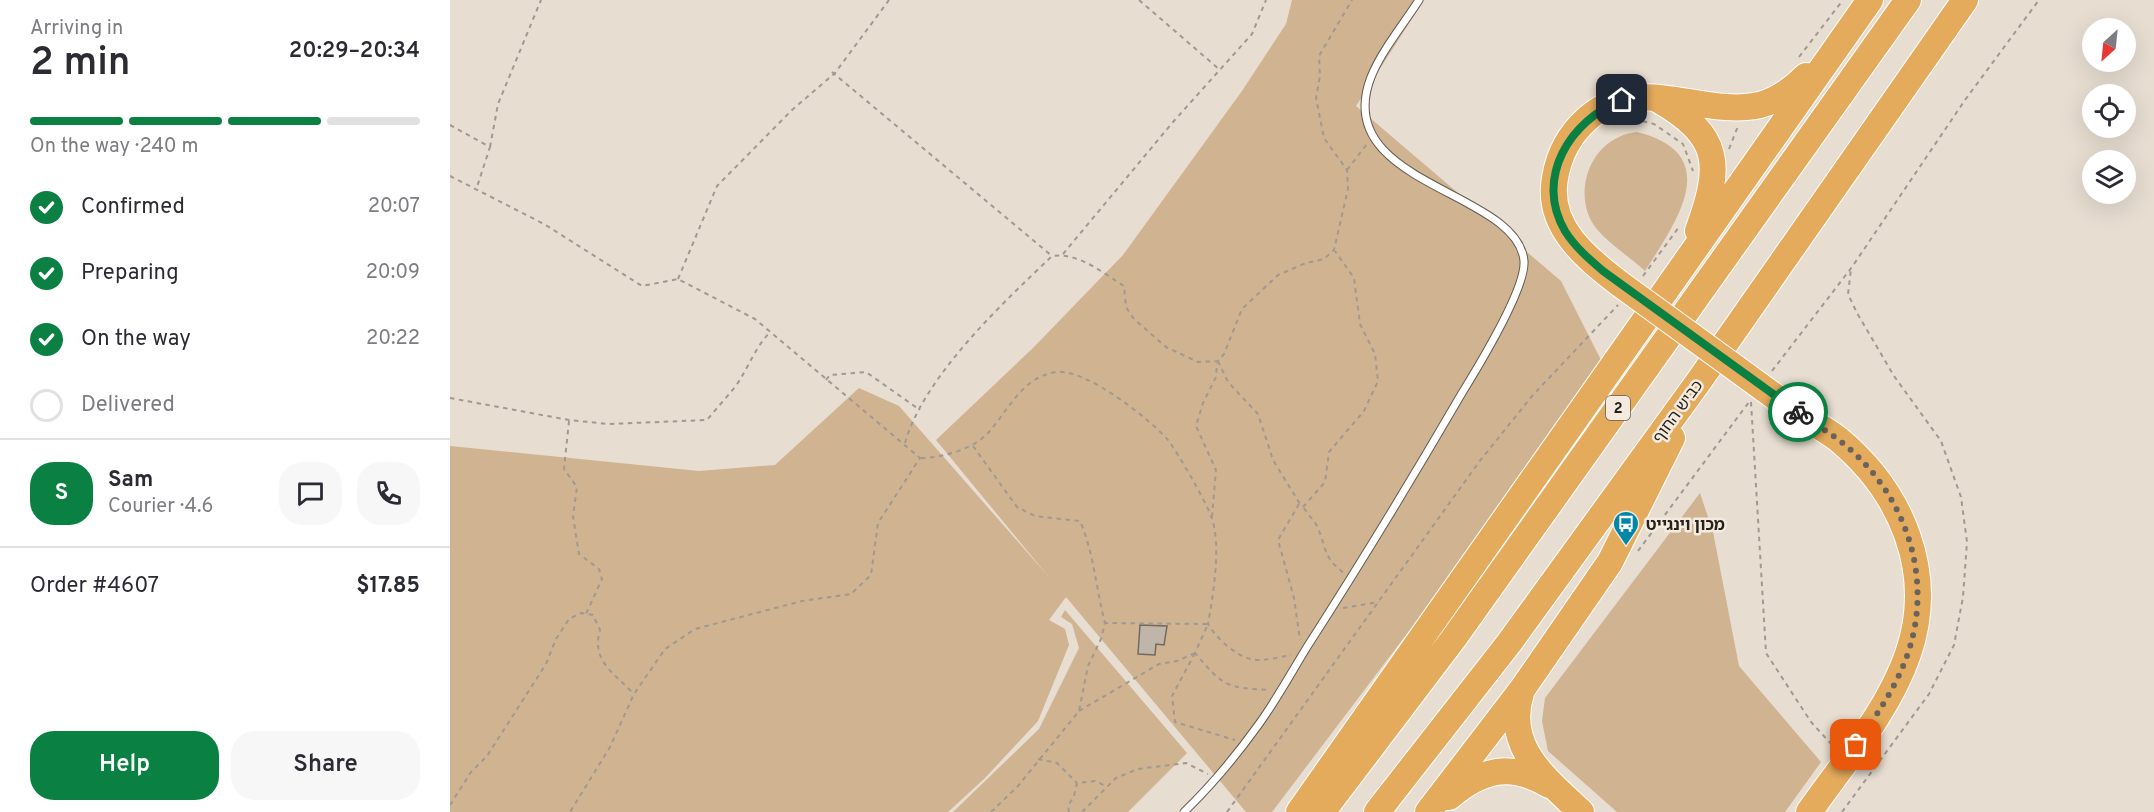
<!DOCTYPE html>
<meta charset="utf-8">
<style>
body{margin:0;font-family:Overpass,"Noto Sans Hebrew",sans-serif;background:#f7f7f7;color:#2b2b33;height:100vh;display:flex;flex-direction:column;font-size:22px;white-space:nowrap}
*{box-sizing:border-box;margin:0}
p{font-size:20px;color:#7c7c81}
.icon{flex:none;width:33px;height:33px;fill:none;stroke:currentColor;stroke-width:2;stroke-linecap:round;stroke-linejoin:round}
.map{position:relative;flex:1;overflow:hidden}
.drawer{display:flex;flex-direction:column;background:#fff;width:450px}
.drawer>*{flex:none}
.needle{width:39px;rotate:207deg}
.buttons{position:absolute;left:1632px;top:18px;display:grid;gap:12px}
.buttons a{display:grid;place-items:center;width:54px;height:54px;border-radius:50%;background:#fff;box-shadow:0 6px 24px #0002;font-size:30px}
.pin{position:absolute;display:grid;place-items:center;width:51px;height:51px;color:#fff;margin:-26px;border-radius:12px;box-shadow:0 3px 9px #0006}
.courier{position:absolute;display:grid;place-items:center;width:60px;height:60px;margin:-30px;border:4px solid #0b8043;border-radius:50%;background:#fff;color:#222;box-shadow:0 2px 8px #0007}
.overview em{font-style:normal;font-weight:600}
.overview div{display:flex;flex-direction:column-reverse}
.overview{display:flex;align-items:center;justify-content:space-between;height:102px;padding:0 30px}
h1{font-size:39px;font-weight:600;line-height:45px}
.bar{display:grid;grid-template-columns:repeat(4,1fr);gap:9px 6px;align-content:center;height:72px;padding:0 30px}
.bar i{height:8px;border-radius:4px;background:#e1e1e2}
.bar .selected{background:#0b8043}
.bar p{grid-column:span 4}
.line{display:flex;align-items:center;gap:15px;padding:0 30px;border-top:2px solid #e1e1e2}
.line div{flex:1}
.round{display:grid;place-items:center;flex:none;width:63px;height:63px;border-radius:24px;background:#f7f7f7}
ol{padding:0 30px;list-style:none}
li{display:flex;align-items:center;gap:18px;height:66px}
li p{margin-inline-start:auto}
li .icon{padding:6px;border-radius:50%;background:#0b8043;color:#fff;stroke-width:4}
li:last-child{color:#7c7c81}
li i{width:33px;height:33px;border:3px solid #e1e1e2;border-radius:50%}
.cta{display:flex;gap:12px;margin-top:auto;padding:12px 30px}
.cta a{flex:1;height:69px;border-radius:24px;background:#0b8043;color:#fff;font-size:24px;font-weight:600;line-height:69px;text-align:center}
.cta a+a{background:#f7f7f7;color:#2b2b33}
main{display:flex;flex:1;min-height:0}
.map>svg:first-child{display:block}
</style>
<main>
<section class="drawer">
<div class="overview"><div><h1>2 min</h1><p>Arriving in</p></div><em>20:29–20:34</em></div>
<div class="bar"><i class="selected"></i><i class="selected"></i><i class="selected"></i><i></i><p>On the way · 240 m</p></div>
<ol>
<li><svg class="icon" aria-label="check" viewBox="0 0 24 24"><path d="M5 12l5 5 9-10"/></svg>Confirmed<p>20:07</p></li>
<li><svg class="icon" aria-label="check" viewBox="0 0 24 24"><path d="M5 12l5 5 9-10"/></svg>Preparing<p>20:09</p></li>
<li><svg class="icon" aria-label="check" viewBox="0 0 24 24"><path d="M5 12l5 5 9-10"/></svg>On the way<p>20:22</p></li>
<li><i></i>Delivered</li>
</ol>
<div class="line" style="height:108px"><b class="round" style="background:#0b8043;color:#fff">S</b><div><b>Sam</b><p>Courier · 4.6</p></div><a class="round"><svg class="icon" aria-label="chat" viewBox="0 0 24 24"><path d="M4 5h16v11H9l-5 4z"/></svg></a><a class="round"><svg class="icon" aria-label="phone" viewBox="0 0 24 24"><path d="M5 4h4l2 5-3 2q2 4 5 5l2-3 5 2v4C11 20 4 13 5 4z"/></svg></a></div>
<div class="line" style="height:78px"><div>Order #4607</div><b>$17.85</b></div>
<div class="cta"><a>Help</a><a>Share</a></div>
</section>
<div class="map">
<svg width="1704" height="812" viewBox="0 0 1704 812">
<rect width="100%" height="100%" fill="#e7ddd1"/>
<path fill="#d0b390" d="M842,0h132l-68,106 205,175 41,81 -62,96 -268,354h-26l-180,-215 -17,23 16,9 4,16 -31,76 -53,57 -37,34h-498v-366l249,25 76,-6 84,-77 40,18 149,170 -112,-136 97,-92 90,-93 119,-164 44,-67z
M1187,132c88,22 40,89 8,139 -15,-14 -36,-27 -49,-43 -22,-28 -11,-76 23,-91 5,-3 12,-4 18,-5z
M1250,493l13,39 26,134 82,96 -36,50h-168l-69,-61 -6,-30 3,-23z
M615,610l122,143 -59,59h-175l86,-83 40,-81 -7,-24 -11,-7z"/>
<path fill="#bfb5a9" stroke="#736a5f" stroke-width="1.5" d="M690,625l27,1 -3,19 -8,-1 -1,11 -17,-1z"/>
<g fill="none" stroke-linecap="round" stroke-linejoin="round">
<defs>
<path id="lane" d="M734,812c28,-27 52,-56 75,-88 18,-25 32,-51 48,-77 54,-84 105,-168 155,-254 16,-26 64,-104 62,-132 -6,-71 -195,-76 -153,-184 11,-27 32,-52 48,-77"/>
<path id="highway" d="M1207,99c65,37 65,66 41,132
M1170,284c-34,-26 -74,-58 -65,-106 4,-24 14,-43 32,-59 52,-47 115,-1 173,-14 18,-5 32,-15 46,-29
M1346,412c14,9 29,17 42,27 64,53 98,134 70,215 -20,58 -64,108 -99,158
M1071,693c-17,54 24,85 60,119
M999,797c33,-28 62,-35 100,-12
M849,812l571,-812
M872,812l132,-174 454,-638
M927,812l132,-169 190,-262 266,-381
M978,812l95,-124 87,-126 62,-124"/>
</defs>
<use href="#lane" stroke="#645b51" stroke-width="9"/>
<use href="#highway" stroke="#fff" stroke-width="28"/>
<path stroke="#a19990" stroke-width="2" stroke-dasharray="4.5 4.5" stroke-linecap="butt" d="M689,0l81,70
M1349,57l44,-57
M382,72l220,184
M1184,119l20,5 29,20 10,27
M0,125l40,22 -13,40
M40,147l8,-43 43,-104
M1279,149l9,-23
M897,170l20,-26
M0,176l94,48 98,62 36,-7 77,40 165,139 -42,65 -7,52 -20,19 -49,7 -107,28 -30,20 -31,45 -24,53 -40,65
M613,254l110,-132 79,-88 14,-34
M1193,276l36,-49
M228,279l39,-93 75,-76 43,-37 54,-73
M768,361l10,21 30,32 15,46 27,44
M1322,371l80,-104 113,-167 74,-100
M376,380l4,-5 36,-3 54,38
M0,398l119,22 40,4 98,-4c9,-11 19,-22 28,-33 13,-18 19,-38 35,-55
M1301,402l15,251 45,69 22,24
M119,421l-5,48 13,18 -4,29 6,38 20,15 3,10 -16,35
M455,443c19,-67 98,-140 147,-187 26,-4 51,17 72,30l2,21 8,12 32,28 32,15 20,-1 6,-7 18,-45 36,-34 28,-12 18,-4 10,-9 14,-61 -1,-19 -23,-32 -8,-40 4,-22 -1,-20 33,-56
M523,446l44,61 18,9 45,5c14,32 16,68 25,102
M471,458c21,0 52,-9 67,-25 20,-22 35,-58 70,-61 28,-3 92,47 110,68 10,13 37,60 43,76 11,28 2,79 -3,108 9,15 30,35 49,36 11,0 23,-3 34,-5
M849,504l-21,36 16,58 6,42
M853,507l22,-25 4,-30 35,-41 14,-30 -3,-27 -15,-30 -6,-46 -19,-27
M854,508c4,7 11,13 14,20 9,22 5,29 26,45
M762,517l4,-47 -20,-44 7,-23 13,-26 1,-14
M1188,551l111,-149
M893,608l36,-6
M745,653l-23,43 3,26 60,18
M629,711l80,-47 18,-3 18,-8
M588,759l19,4 20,20
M0,805l21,-33 16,-16 59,-92 10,-25 13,-20 12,-6 12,2 7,15c-9,31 14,43 34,64
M541,812l27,-26 61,-75 9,-45 13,-27 4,-16 103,1 -13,29c28,33 31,35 75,37
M619,812l-1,-6 6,-10 3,-13 19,-2 11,6
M632,812l34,-34 22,-9 48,-6 22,11
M777,812l252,-350 53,-66 86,-91
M1392,812l87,-118 25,-49 9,-48 4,-55 -6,-45 -20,-56 -47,-65 -37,-63 -9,-19 3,-25"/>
<use href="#lane" stroke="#fff" stroke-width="7"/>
<use href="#highway" stroke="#e5ab5d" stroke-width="26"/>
<defs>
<path id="highway-bridge" d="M1170,284l176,128"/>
</defs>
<use href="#highway-bridge" stroke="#fff" stroke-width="28" stroke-linecap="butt"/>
<use href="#highway-bridge" stroke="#e5ab5d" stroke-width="26"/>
</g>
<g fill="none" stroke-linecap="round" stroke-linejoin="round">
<path stroke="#69635c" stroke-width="6" stroke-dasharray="0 10.8" d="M1348,412c12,9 26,17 38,26 67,49 99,136 72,215 -11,33 -32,63 -52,92"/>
<path stroke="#0b8043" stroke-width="8" d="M1172,100c-52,20 -88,78 -57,131 10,16 24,28 38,40l195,141"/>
</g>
<defs>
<symbol id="bus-pin" viewBox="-11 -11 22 30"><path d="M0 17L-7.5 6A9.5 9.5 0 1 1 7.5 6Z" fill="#0087a8" stroke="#f4eade"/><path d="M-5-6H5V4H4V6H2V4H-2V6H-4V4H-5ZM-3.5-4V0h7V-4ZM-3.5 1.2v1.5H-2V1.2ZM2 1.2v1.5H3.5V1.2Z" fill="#fff"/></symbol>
</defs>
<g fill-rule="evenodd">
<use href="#bus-pin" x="1161" y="509" width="30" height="40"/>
</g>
<g text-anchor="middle" stroke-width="5" stroke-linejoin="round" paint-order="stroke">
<rect fill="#f4eade" stroke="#635d57" stroke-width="1.5" x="1156" y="396" width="24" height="24" rx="4.5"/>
<g font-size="15" font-weight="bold" fill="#25211d">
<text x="1168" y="413">2</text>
</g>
<g font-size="16" fill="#25211d" stroke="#f4eade">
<text transform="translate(1227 411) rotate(-54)" y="6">כביש החוף</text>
</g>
<g font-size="16" font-weight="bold" fill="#25211d" stroke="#f4eade" text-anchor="start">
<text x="1196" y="530">מכון וינגייט</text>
</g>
</g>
</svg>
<div class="buttons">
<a><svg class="needle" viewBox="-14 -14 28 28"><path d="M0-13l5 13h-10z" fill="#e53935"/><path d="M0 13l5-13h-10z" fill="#7c7c81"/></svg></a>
<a><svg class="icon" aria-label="locate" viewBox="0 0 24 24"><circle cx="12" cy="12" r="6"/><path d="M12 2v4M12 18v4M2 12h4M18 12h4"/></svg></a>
<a><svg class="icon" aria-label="layers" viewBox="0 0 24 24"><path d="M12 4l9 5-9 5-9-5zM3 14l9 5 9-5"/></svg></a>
</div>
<div class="pin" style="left:1406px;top:745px;background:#ea580c"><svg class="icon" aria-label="bag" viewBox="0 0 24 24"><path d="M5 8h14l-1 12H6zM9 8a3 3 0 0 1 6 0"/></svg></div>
<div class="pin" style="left:1172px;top:100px;background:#1f2937"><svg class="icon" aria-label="home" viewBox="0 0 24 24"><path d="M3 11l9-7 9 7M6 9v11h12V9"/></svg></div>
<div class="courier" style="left:1348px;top:412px"><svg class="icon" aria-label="bike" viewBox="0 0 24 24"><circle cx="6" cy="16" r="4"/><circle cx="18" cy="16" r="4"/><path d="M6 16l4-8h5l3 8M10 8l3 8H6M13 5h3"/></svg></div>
</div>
</main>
